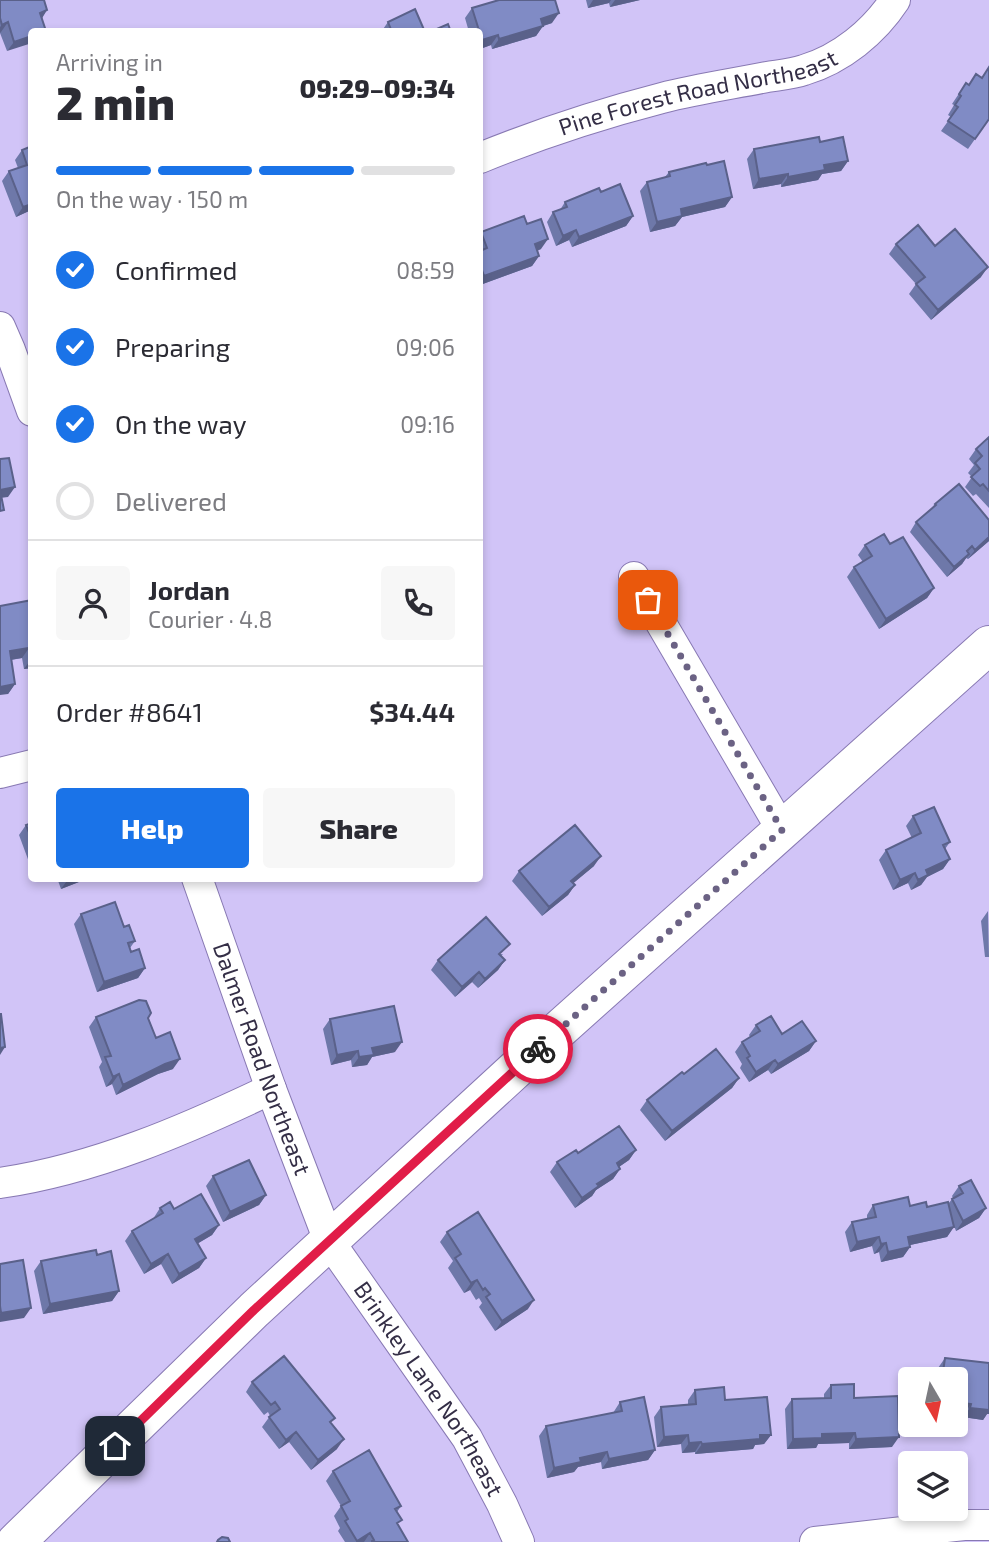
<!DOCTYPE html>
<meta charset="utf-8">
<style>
body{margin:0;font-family:"Exo 2",sans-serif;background:#f7f7f7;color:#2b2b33;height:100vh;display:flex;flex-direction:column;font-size:26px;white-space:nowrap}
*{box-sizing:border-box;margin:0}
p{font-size:23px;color:#7c7c81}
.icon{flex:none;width:38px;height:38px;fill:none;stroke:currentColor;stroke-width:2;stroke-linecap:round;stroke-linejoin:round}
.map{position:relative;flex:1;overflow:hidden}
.drawer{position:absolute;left:28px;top:28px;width:455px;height:854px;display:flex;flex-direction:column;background:#fff;border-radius:7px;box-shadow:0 4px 10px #0003}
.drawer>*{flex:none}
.needle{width:46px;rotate:171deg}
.controls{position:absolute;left:898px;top:1367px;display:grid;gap:14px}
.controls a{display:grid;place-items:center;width:70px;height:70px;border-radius:7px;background:#fff;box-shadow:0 4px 10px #0003;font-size:35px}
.pin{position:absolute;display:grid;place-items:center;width:60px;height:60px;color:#fff;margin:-30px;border-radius:14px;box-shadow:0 4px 10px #0006}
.courier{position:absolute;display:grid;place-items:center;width:70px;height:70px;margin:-35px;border:5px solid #e11d48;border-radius:50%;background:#fff;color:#222;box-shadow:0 2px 9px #0007}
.overview em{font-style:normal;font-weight:800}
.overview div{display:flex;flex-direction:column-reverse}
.overview{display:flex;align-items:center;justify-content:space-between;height:119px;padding:0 28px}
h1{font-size:46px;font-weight:800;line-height:52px}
.bar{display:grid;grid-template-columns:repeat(4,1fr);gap:10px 7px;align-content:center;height:84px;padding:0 28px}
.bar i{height:9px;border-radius:5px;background:#e1e1e2}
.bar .selected{background:#1a73e8}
.bar p{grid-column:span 4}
.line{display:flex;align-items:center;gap:18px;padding:0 28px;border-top:2px solid #e1e1e2}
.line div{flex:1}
.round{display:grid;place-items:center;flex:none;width:74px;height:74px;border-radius:7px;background:#f7f7f7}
ol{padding:0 28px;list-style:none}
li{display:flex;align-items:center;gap:21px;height:77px}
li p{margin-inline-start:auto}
li .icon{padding:7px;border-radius:50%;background:#1a73e8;color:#fff;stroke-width:4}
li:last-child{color:#7c7c81}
li i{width:38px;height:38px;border:4px solid #e1e1e2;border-radius:50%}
.cta{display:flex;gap:14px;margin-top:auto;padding:14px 28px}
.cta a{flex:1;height:80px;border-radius:7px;background:#1a73e8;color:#fff;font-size:28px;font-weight:800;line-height:80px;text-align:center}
.cta a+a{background:#f7f7f7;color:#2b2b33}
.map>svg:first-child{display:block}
</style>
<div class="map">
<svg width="989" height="1542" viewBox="0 0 989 1542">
<rect width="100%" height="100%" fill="#d1c4f7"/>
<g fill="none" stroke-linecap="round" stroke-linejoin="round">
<defs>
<g id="street">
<path id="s1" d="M480,158c59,-24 120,-44 182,-60 35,-9 70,-14 105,-21 12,-2 25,-3 37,-7 37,-11 70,-38 91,-70"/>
<path d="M0,327l10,23 22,61"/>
<path d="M634,577l148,253"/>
<path d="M0,773l32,-8"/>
<path id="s2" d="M197,878l74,211 58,152 138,197 35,66 17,38"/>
<path d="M0,1183c95,-14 185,-53 271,-94"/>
<path d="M815,1542l149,-17h25"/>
</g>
<path id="secondary" d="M16,1542l238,-232 75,-69 224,-206 436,-390"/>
</defs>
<use href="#street" stroke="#8879b3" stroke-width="32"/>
<use href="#secondary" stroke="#8879b3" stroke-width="40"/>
<use href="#street" stroke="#fff" stroke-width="30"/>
<use href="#secondary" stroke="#fff" stroke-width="38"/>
</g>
<path fill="#6e78a9" d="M0,0l47,10 -6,8 -34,33 -7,-18z
M586,0h54l-30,7 -1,-4 -21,5z
M472,8l80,15 -9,3 -7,10 -44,13 -1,-4 -11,4v-17h-11l-4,-14z
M388,22l37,10h-44z
M966,83l23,36 -21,30 -27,-18 10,-14 -3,-2 6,-10 -2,-1z
M820,142l28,19 -7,10 -19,3 -4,6 -37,7v-3l-28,5 -6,-30 7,-10z
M32,146v71l-3,-6 -13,6 -14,-36 7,-10 9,-3 -3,-8 7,-10z
M707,165l25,32 -7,10 -43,10 -7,9 -25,6 -10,-41 7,-9 18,-5 4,-5z
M601,192l32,24 -7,10 -54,21 -3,-7 -13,6 -9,-24 6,-10 7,-2 5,-8z
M527,224l14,25 -4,2 2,5 -7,10 -52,19v-51l1,-2z
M896,244l85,33 -50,43 -22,-26 7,-10 -27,-30z
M989,437v71l-13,-14 -3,2 -8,-9 7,-10 -4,-4 6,-8 -5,-6 7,-10z
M935,504l54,37 -21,18 -2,-1 -4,6 -15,13 -37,-45 6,-10 13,-11z
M890,544l44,44 -7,10 -48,31 -32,-52 7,-10 9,-5 -5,-7 7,-10z
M32,600v68l-8,1 -2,-11 -11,2 4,24 -7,10 -8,-88z
M913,816l37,26 -5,7 5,10 -7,10 -16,8 -6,8 -10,5 -3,-7 -15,7 -14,-30 7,-10 26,-12 -6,-12z
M32,823v38l-3,1 -10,-27 7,-10z
M594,866l-21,17 2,2 -7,10 -26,21 -30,-35 7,-10z
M57,878h32l-28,11z
M988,911l1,46h-4l-4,-36z
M81,914l43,13 11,14 -5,7 1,4 14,16 -7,10 -41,14 -23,-68z
M503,954l-2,2 4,4 -7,10 -20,18 -6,-6 -17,15 -24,-27 7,-10z
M96,1017l52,1 8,20 17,31 -15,5 -42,21 -4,-11 -6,3 -7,-20 3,-5 -13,-35z
M330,1019l65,33 -23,5 -5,8 -15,2 -1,-7 -20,5 -8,-36z
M756,1025l26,9 34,7 -7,10 -38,23 -3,-4 -19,12 -9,-14 2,-4 -7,-12 7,-10 8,-5 -1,-2z
M684,1074l55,4 -7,10 -67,53 -25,-31 7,-10z
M636,1150l-7,10 -10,7 1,2 -7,10 -17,11 -4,6 -17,12 -25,-36 7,-10 21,-9z
M213,1176l53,19 -7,10 -36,17 -17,-36z
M959,1186l27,22 -7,10 -23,13 -2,-5 -7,11 -37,8v2l-7,10 -22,5 -2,-10 -5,2 -2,-8 -22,6 -5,-20 7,-10 15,-3v-4l6,-10 54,2 21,-3 5,-6 -1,-2z
M160,1208l14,1 45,16 -7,10 -15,9 9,14 -7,10 -27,16 -11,-20 -17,10 -19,-33 7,-10 21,-12z
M447,1232l81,77 -33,22 -16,-24 3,-4 -3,-5 -3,2 -6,-10 -6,3 -16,-25 5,-7 -13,-19z
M97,1255l22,36 -7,10 -69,13 -9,-43 7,-10z
M945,1358l44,5v51h-2l-4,6 -20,-3 1,-3 -8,-35h-20l2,-11z
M252,1382l79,41 6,26 -26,21 -22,-28 -10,7 -17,-22 8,-11 -2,-4 -4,3 -18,-23z
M831,1385l23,13 38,49 -43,2v-6l-31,1 -2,4 -29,1 -2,-40 7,-10 32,-1v-4z
M695,1390l30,10 46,35 -7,9 -9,1 -2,4 -58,5v-2l-13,1 -1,-9 -24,3 -3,-30 7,-10 27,-3v-4z
M620,1402l35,48 -7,10 -46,9 -1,-7 -23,5 -4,5 -27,6 -8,-42 7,-10 67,-13z
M333,1471l68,35 -4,6 1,13 10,17h-63l-7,-11 2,-3 -6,-12 7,-10 -15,-25z"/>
<path fill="#5a618a" d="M593,0h18l-2,3 -21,5z
M615,0h25l-30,7z
M47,10l-6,10 -1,-7z
M559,13l-7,10 -18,6 7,-10z
M8,22l-7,10 -1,1v-6l2,-2z
M543,26l-7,10 -44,13 7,-10z
M498,35l-7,10 -11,4v-6l2,-3z
M32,36v7l-25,8 7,-9z
M848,161l-7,10 -19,3 -4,6 -37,7 7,-10 36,-12z
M788,174l-7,10 -28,5 6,-10z
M732,197l-7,10 -43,10 -7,9 -25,6 7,-10 24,-13z
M32,204v5l-3,2 -13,6 7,-10z
M633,216l-7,10 -54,21 7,-10z
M576,230l-7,10 -13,6 7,-10z
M548,239l-7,10 -13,5 7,-10z
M539,256l-7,10 -52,19v-3l4,-6z
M988,267l-7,10 -50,43 7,-10z
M15,487l-7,10 -8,1v-8z
M989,537v4l-21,18 7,-9z
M969,554l-7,10 -15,13 7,-10z
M934,588l-7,10 -48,31 7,-10z
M29,648l-7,10 -19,3 7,-10z
M32,659v9l-8,1 7,-10z
M15,684l-7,10 -8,1v-8z
M601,856l-7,10 -30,25 7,-10z
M950,859l-7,10 -16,8 -6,8 -10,5 15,-20z
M915,873l-7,10 -15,7 7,-10z
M69,878h20l-28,11z
M575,885l-7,10 -26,21 7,-9z
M505,960l-7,10 -20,18 7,-9z
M145,968l-7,10 -41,14 7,-10z
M479,972l-7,10 -17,15 7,-10z
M816,1041l-7,10 -38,23 7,-10z
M402,1042l-7,10 -23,5 -5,8 -15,2 7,-10 13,-9z
M5,1047l-5,8v-7z
M358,1051l-7,9 -20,5 6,-10z
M180,1059l-7,10 -15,5 -42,21 7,-10 42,-21z
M775,1060l-7,10 -19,12 7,-10z
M119,1074l-7,10 -6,3 7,-10z
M739,1078l-7,10 -67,53 7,-10z
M636,1150l-7,10 -19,13 7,-10z
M620,1169l-7,10 -17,11 -4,6 -17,12 7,-10 15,-14z
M266,1195l-7,10 -36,17 7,-10z
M986,1208l-7,10 -23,13 7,-10z
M219,1225l-7,10 -24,14 7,-10z
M954,1227l-7,10 -46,10 7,-10z
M879,1237l-7,9 -22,6 7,-10z
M886,1243l-7,9 -5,2 7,-10z
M910,1247l-7,10 -22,5 7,-10z
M168,1254l-7,10 -17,10 7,-10z
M206,1258l-7,10 -27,16 7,-10z
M477,1280l-7,10 -6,3 7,-10z
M119,1291l-7,10 -69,13 7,-10z
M534,1300l-6,9 -33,22 7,-10z
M31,1308l-7,10 -24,4v-8l1,-1z
M956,1402l15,2 -7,10 -8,-1z
M989,1406v8h-2l-4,6 -20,-3 7,-9z
M296,1432l-7,10 -10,7 7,-9z
M855,1433l-6,10 -31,1 -2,4 -29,1 6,-10 29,-5z
M688,1435l-7,9 -24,3 7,-10z
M760,1435h11l-7,9 -9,1 -2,4 -58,5 7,-10z
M899,1437l-7,10 -43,2 7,-10z
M344,1439l-7,10 -26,21 7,-10z
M701,1442l-6,10 -13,1 7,-10z
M655,1450l-7,10 -46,9 7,-10z
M607,1452l-6,10 -23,5 -4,5 -27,6 7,-10 26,-10z
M370,1533l-6,9h-8l1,-1z"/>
<path fill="#808bc5" stroke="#5a618a" stroke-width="2" d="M0,0h44l3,10 -7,3 6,18 -14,1v4l-18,6 -6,-20 -6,3 -2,-7z
M499,0h56l4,13 -18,6 2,7 -44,13 -1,-4 -16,5 -10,-32z
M415,9l10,23h-33l-4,-10z
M448,24l3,8h-21z
M989,67v52l-14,20 -27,-18 10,-14 -3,-2 6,-9 -2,-2 7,-11 3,2 7,-11 6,4z
M819,137l1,5 23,-5 5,24 -24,4 1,5 -37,7v-3l-29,5 -5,-30z
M32,146v58l-9,3 -14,-36 18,-6 -5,-15z
M724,161l8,36 -51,12 1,7 -25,6 -10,-40 23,-6 -1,-4 37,-9 1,2z
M620,184l13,32 -54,21 -3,-7 -13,6 -10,-24 14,-5 -2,-5 34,-14 2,4z
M524,216l3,8 14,-5 7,20 -13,5 4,12 -55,20 -4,-12v-13l7,-3 -6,-16z
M918,225l17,21 20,-17 33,38 -50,43 -22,-26 9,-7 -29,-33z
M989,437v54l-6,-7 -3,2 -9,-9 9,-8 -5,-6 7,-7 -6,-7z
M9,458l6,29 -15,3 4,20 -4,1v-52z
M959,484l30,36v17l-14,13 -3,-4 -5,5 2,3 -15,13 -38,-45 20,-17 -1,-1z
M884,534l6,10 13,-7 31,51 -48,31 -32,-52 18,-11 -7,-11z
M32,600v59h-1l-2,-11 -19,3 5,33 -15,3v-81z
M934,807l16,35 -7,3 7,14 -24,11 2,5 -10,5 -3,-7 -15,7 -14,-30 35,-17 -8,-17z
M32,823v17l-6,-15z
M575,825l26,31 -30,25 4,4 -26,22 -30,-36z
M115,902l9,25 5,-2 6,16 -7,2 3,9 8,-3 6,19 -41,14 -23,-68z
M486,917l24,27 -11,10 6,6 -20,19 -6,-7 -17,15 -24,-27z
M139,1000l7,1 5,12 -3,5 8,20 14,-6 10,27 -15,5 -42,21 -4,-11 -6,3 -8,-20 6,-1 -15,-39z
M394,1006l8,36 -30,6 2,7 -15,2 -1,-6 -21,4 -7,-36z
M0,1014h1l4,33 -5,1z
M771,1016l11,18 20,-13 14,20 -38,23 -3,-4 -19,12 -9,-14 3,-2 -8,-14 18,-11 -4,-6z
M716,1049l23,29 -67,53 -25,-31 35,-28 2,2z
M619,1126l17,24 -19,13 3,6 -23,15 2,2 -17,12 -25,-36 19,-12 2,3z
M249,1160l17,35 -36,17 -17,-36z
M971,1180l15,28 -23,13 -11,-22 11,-6 -4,-7z
M201,1194l18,31 -24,14 11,19 -27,16 -11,-20 -17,10 -19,-33 31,-18 -3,-5 10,-6 4,7z
M908,1197l2,9 16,-4 1,5 21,-5 6,25 -46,10 2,10 -22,5 -2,-9 -5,1 -2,-7 -22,5 -5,-20 24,-5 -3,-12z
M478,1212l56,88 -32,21 -16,-24 4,-3 -5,-6 -2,2 -6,-10 -6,3 -16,-25 6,-4 -14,-22z
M96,1250l1,5 14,-4 8,40 -69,13 -9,-43z
M23,1260l8,48 -30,5 -1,-7v-42z
M284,1356l51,62 -5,4 14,17 -26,21 -22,-28 -10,8 -17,-23 11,-8 -5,-7 -4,3 -19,-23z
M945,1358l44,5v47l-19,-2 1,-4 -15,-2v-23h-14z
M854,1384v14l44,-2 1,41 -43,2 -1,-6 -33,1v4l-29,1 -1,-40 39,-1v-13z
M724,1387l1,13 42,-3 4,38h-11v4l-58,5 -1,-2 -12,1 -1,-8 -24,2 -3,-30 35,-3 -1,-14z
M644,1397l11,53 -46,9 -2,-7 -27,6 1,4 -27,6 -8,-42 76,-15 -2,-9z
M369,1450l32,56 -6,3 7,11 -5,3 11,19h-36v-1l2,-1 -4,-7 -13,8 -12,-20 3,-2 -7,-13 9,-5 -17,-30z
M222,1537l6,1 2,4h-13l1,-2z"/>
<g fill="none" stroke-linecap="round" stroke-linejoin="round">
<path stroke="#6b6284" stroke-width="7" stroke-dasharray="0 12.6" d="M538,1049l244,-219 -134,-230"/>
<path stroke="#e11d48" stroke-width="9" d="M115,1446l139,-136 284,-261"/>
</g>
<g text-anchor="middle" stroke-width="6" stroke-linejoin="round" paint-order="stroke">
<g font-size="23" fill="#342e46" stroke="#efebfe">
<text dy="8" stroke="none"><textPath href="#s1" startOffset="228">Pine Forest Road Northeast</textPath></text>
<text dy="8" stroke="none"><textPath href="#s2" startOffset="192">Dalmer Road Northeast</textPath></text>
<text dy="8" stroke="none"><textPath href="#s2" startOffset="565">Brinkley Lane Northeast</textPath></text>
</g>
</g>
</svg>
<div class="controls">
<a><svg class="needle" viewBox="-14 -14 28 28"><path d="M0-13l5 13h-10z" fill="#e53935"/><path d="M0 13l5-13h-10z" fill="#7c7c81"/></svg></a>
<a><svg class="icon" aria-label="layers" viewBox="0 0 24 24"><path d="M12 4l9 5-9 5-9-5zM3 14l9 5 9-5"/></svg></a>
</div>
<div class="pin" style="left:648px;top:600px;background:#ea580c"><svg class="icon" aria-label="bag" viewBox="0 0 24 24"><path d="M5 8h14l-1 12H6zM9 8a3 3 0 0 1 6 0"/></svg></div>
<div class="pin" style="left:115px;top:1446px;background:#1f2937"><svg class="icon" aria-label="home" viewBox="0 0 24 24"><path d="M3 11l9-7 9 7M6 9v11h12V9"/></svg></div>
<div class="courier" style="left:538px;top:1049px"><svg class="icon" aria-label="bike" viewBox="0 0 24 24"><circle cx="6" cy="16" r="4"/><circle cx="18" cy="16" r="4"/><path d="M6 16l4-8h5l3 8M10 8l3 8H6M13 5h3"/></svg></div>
<section class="drawer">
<div class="overview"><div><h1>2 min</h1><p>Arriving in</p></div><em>09:29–09:34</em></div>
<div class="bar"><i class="selected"></i><i class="selected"></i><i class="selected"></i><i></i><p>On the way · 150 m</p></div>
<ol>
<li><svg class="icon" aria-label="check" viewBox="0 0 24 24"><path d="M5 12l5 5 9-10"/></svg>Confirmed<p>08:59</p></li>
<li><svg class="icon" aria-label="check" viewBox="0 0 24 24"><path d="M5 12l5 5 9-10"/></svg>Preparing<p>09:06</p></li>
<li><svg class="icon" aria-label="check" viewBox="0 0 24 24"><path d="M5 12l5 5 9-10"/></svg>On the way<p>09:16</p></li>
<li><i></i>Delivered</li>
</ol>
<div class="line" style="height:126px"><a class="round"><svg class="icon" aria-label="person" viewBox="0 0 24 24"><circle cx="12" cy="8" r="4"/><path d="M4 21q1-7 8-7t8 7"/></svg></a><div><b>Jordan</b><p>Courier · 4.8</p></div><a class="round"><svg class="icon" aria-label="phone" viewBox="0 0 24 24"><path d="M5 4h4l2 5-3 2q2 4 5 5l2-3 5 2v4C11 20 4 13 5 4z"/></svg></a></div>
<div class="line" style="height:91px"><div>Order #8641</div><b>$34.44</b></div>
<div class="cta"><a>Help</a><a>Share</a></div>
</section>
</div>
